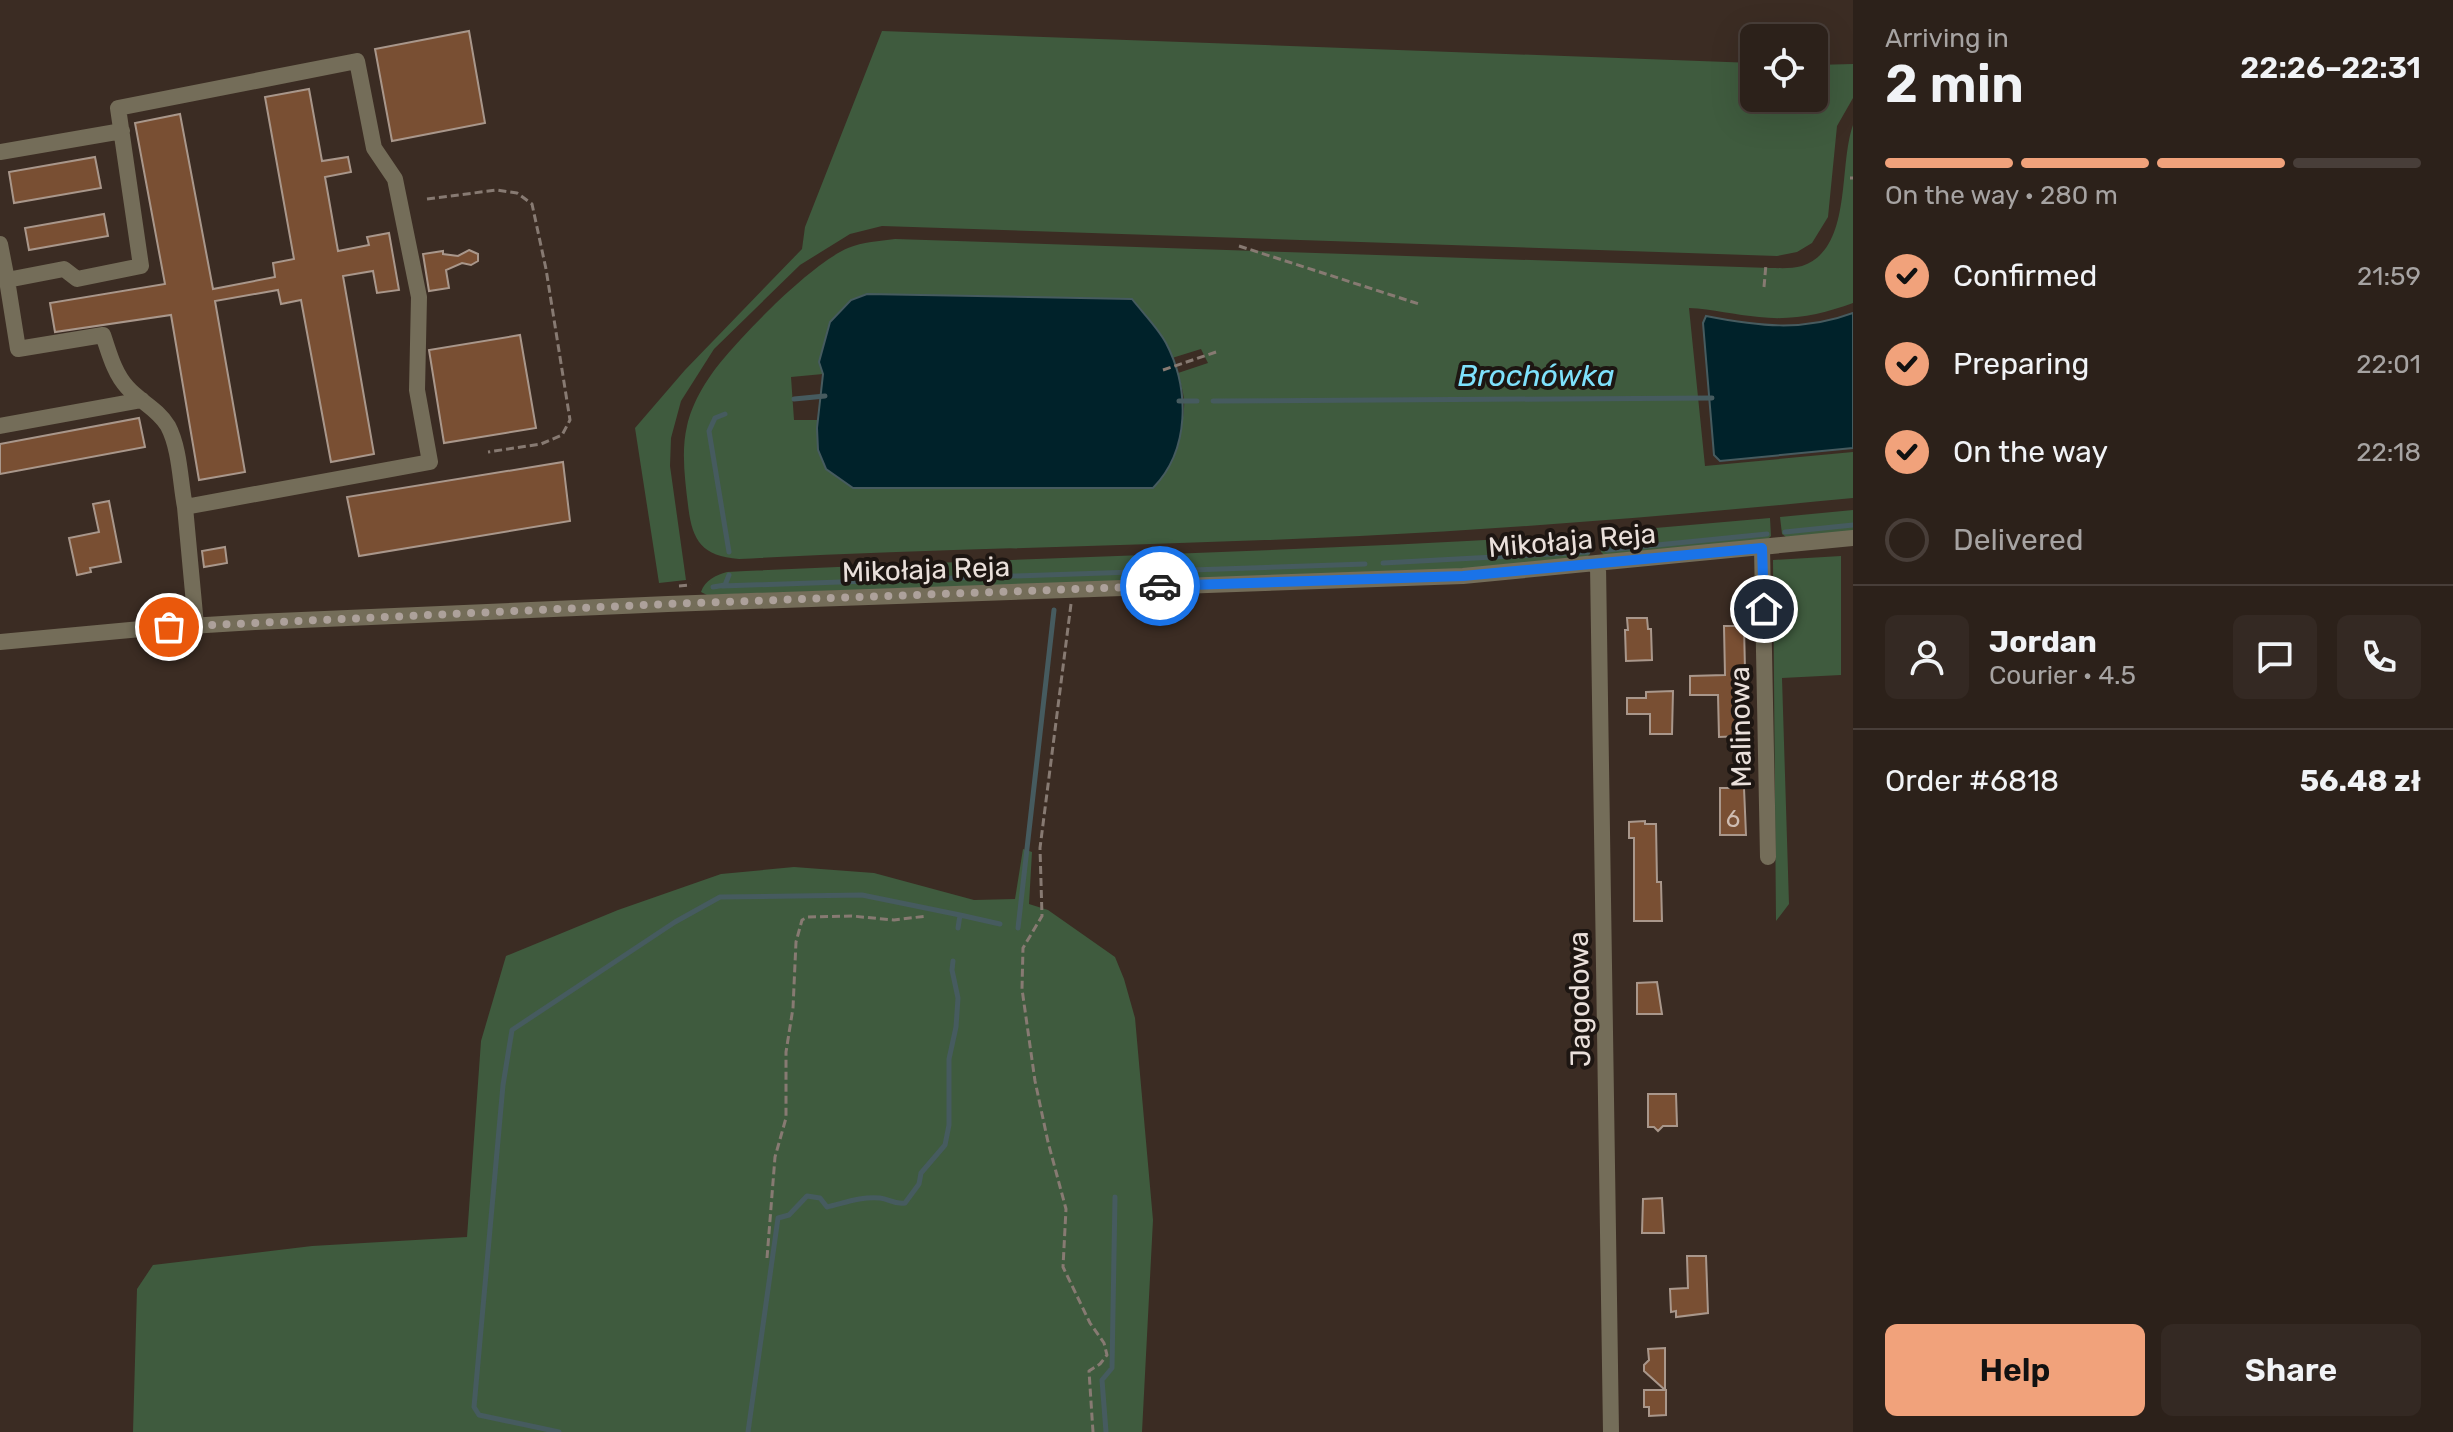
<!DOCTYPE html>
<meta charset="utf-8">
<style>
body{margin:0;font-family:Rubik,sans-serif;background:#342923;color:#f1f3f6;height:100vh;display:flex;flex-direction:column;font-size:30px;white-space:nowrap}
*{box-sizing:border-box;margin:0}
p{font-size:26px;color:#a6a3a2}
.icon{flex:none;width:44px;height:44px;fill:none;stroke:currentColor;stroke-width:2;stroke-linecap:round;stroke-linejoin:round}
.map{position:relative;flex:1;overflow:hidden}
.panel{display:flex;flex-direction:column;background:#2c211a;width:600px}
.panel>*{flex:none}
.tools{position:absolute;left:1740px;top:24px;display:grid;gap:16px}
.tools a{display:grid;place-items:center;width:88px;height:88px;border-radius:12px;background:#2c211a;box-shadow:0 8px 32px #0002,0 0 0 2px #483e39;font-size:40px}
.pin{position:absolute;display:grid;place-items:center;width:68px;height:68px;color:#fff;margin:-34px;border:4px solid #fff;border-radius:50%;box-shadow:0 2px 8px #0007}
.courier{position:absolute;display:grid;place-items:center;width:80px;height:80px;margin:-40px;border:6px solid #1a73e8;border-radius:50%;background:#fff;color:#222;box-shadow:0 2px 10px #0007}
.headline em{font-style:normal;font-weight:600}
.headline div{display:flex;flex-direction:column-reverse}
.headline{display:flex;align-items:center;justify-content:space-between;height:136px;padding:0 32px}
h1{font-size:52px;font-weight:600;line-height:60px}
.bar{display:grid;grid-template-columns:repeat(4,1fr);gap:12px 8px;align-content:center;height:96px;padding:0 32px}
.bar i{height:10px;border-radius:6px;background:#483e39}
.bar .selected{background:#f1a27b}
.bar p{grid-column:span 4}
.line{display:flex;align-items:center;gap:20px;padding:0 32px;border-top:2px solid #483e39}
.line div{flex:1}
.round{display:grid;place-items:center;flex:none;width:84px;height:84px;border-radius:12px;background:#342923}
ol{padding:0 32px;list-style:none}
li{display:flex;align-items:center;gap:24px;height:88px}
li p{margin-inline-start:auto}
li .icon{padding:8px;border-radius:50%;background:#f1a27b;color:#111;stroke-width:4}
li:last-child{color:#a6a3a2}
li i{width:44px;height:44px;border:4px solid #483e39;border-radius:50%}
.primary-button{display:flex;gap:16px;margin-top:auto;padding:16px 32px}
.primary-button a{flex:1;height:92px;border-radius:12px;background:#f1a27b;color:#111;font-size:32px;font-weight:600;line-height:92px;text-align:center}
.primary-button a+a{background:#342923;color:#f1f3f6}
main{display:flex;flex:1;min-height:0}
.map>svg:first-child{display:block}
</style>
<main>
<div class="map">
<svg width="1853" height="1432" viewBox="0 0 1853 1432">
<rect width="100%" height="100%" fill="#3b2c23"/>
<path fill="#3f5b3e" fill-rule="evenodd" d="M882,31l872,32v35h60v-33l39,-1v34l-16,28 -9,91 -16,26 -15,9 -20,4 -895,-30 -32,8 -50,31 -86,84 -33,52 -10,37 -1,28 16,114 -27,3 -24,-155 50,-58 117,-121 3,-22z
M1853,125v178c-30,11 -61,18 -94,14 -23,-2 -47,-8 -70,-9l16,158 148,-14v46c-164,16 -328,30 -493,38 -207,10 -414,12 -621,23 -38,-3 -47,-19 -51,-54 -3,-25 -7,-54 -1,-79 5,-24 22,-51 38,-69 25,-30 88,-94 123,-109 15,-6 31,-7 47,-9l875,29c9,0 22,1 32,-2 51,-17 36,-99 51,-141zM867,294l265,5 33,43 7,16 29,-9 7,14 -30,10c2,8 5,17 6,26 2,25 -13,71 -31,89l-314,-9c-18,-14 -27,-36 -19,-59h-26l-3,-43 32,-3 -4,-12 11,-40z
M1853,510v21l-67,6 -4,-3 -2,-17z
M1770,518l1,18 -3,3 -163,17 -4,-4 -3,-19z
M1588,534l2,20 -3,3 -116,12 -764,26 -6,-3c4,-12 15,-17 26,-20 287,-14 574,-20 861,-38z
M1841,556v119l-59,3 7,226 -13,17 -3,-361z
M1023,849l9,3 -3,52 19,6 67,47 9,22 11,39 18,202 -11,212h-1009l4,-143 16,-24 159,-19 155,-9 14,-196 25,-85 112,-46 103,-36 73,-7 80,6 100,27 41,-1z"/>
<path fill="#00222a" stroke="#465b5f" stroke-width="2" d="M867,294l265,5c11,14 26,29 34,44 24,46 24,107 -13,145h-300l-27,-19 -8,-19 -1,-22 6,-54 -4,-12 11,-40 21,-22z
M1853,313v135l-133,13 -6,-6 -11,-132 3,-7c51,10 97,16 147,-3z"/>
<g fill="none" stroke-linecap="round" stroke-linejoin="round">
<path stroke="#465b5f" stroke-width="5" d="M794,399l31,-3
M1179,401h18
M1213,401l499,-3
M725,414l-10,4 -6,13 20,121
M1785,532l68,-7
M1607,550l160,-16
M1383,563l205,-11
M722,586l643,-22
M713,587l12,-2 4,-10
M958,928l2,-13 40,9
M1018,928l36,-318
M559,1432l-80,-17 -5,-8 29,-322 9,-55 163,-108 45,-25 142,-2 98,20
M748,1432l30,-214 11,-3 18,-19 13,2 7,9c17,-4 35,-11 53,-9 9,1 15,7 25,5l14,-19 2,-11 24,-28 4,-20v-66l7,-32 2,-29 -6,-28 1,-9
M1106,1432l-4,-52 10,-12 3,-171"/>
</g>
<path fill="#794f33" stroke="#a9978b" stroke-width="2" d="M469,31l16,92 -93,18 -17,-92z
M309,89l13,72 26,-4 3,15 -26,5 13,74 31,-6 -2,-8 22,-4 10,57 -22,3 -4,-22 -30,5 31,178 -43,8 -30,-162 -20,4 -3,-14 -63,11 30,171 -46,8 -28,-165 -116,17 -5,-29 115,-19 -30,-161 45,-9 33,175 62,-12 -2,-14 21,-4 -29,-162z
M95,157l6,31 -87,15 -5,-31z
M104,214l4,22 -79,14 -4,-22z
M469,250l9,4v7l-7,4 -9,-2 -16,7 3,18 -20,3 -6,-37 20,-3v3l15,2z
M520,335l16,93 -92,15 -15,-93z
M139,418l6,29 -145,27v-30z
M563,462l7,59 -211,35 -12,-59z
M109,501l12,61 -31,6 1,4 -14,3 -8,-37 30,-6 -6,-28z
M225,547l2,16 -23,4 -2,-16z
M1627,618h20l1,11h3l1,31 -26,1 -1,-31h3z
M1724,626h20l1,44h-6l1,30h2v7h4v22h-3v7l-24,1 -1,-42h-28v-19l35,-1z
M1673,691l-1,43h-22v-20h-23v-16h19v-6z
M1720,788h24l2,47h-26z
M1645,821v3h11l1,58h4l1,39h-28v-83h-5v-16z
M1657,982l5,32h-25v-31z
M1648,1094h28l1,32h-14l-5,5 -4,-4h-6z
M1662,1198l2,35h-22l1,-34z
M1687,1256h19l2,57 -32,4v-6l-5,1 -1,-23 18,-1z
M1665,1348v42l-21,-19v-6l5,-5 -1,-11z
M1644,1390h22v25l-17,1v-9h-5z"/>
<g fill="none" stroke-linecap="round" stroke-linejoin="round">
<path stroke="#877a72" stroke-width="3" stroke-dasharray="8 4" stroke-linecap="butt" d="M1850,178h3
M427,199l70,-9 20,3 15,11 14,65 24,151 -8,15 -21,9 -53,8
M1239,246l180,58
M1764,287l2,-23
M1163,370l56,-19
M679,586l12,-1
M1071,604l-31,244 2,68 -19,32 -1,41 13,92 13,61 18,67 -3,58 27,56 14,20 3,12 -7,9 -11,7 4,61
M767,1258l8,-101 11,-39v-66l7,-44 3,-66 6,-22 6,-3 44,-1 42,4 33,-4"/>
<path stroke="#746d59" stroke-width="16" d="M0,152l122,-21
M0,244l7,36 57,-11 13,10 64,-13 -23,-158 239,-47 17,87 21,31 24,118 -2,93 13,72 -245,45c-5,-26 -5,-58 -17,-81 -10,-17 -29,-25 -41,-39 -13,-14 -18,-35 -24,-52l-85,14 -11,-69
M0,426l142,-26
M185,507l11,118
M1762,548l6,309
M1598,565l13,867
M0,642l141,-13 114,-7 413,-18 795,-28 390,-38"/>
</g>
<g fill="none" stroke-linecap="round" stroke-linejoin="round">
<path stroke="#ada19b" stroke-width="8" stroke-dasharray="0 14.4" d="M169,627l499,-23 492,-18"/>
<path stroke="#1a73e8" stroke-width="10" d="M1160,586l303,-10 299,-28 2,61"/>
</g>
<g text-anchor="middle" stroke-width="8" stroke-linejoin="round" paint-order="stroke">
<g font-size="24" fill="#cebcb1">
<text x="1733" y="827">6</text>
</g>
<g font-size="28" fill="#eae0db" stroke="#1d1612">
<text transform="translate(1572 540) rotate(-5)" y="10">Mikołaja Reja</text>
<text transform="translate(926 569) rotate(-2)" y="10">Mikołaja Reja</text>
<text transform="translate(1740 727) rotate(-91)" y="10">Malinowa</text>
<text transform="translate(1579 999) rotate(-91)" y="10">Jagodowa</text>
</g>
<g font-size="30" font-style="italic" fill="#7ee1fc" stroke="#1d1612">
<text x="1536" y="386">Brochówka</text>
</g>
</g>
</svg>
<div class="tools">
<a><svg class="icon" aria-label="locate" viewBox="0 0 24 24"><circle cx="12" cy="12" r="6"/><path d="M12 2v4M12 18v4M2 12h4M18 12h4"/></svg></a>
</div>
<div class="pin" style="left:169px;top:627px;background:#ea580c"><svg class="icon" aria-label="bag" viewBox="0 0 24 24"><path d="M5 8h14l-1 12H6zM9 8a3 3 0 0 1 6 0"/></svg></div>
<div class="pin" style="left:1764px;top:609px;background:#1f2937"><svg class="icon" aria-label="home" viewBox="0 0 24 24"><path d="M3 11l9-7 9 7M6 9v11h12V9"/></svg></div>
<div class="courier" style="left:1160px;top:586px"><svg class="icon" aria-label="car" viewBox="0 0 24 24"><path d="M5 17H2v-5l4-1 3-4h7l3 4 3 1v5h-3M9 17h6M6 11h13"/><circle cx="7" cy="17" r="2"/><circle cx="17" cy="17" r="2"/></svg></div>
</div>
<section class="panel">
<div class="headline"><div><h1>2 min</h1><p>Arriving in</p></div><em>22:26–22:31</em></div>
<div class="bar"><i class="selected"></i><i class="selected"></i><i class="selected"></i><i></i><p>On the way · 280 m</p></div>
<ol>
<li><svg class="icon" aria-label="check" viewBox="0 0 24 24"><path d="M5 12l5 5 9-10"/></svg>Confirmed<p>21:59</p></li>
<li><svg class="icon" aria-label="check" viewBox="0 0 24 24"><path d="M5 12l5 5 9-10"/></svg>Preparing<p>22:01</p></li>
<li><svg class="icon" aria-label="check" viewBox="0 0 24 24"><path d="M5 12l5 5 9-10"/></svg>On the way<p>22:18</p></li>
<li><i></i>Delivered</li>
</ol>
<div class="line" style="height:144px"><a class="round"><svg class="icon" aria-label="person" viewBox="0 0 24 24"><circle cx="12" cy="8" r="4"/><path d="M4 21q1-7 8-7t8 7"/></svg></a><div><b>Jordan</b><p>Courier · 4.5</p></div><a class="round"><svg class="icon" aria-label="chat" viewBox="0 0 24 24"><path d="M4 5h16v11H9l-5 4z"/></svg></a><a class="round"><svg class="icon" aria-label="phone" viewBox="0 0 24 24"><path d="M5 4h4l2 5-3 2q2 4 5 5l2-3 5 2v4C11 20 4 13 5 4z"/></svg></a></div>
<div class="line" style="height:104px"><div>Order #6818</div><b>56.48 zł</b></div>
<div class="primary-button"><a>Help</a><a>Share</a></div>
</section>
</main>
